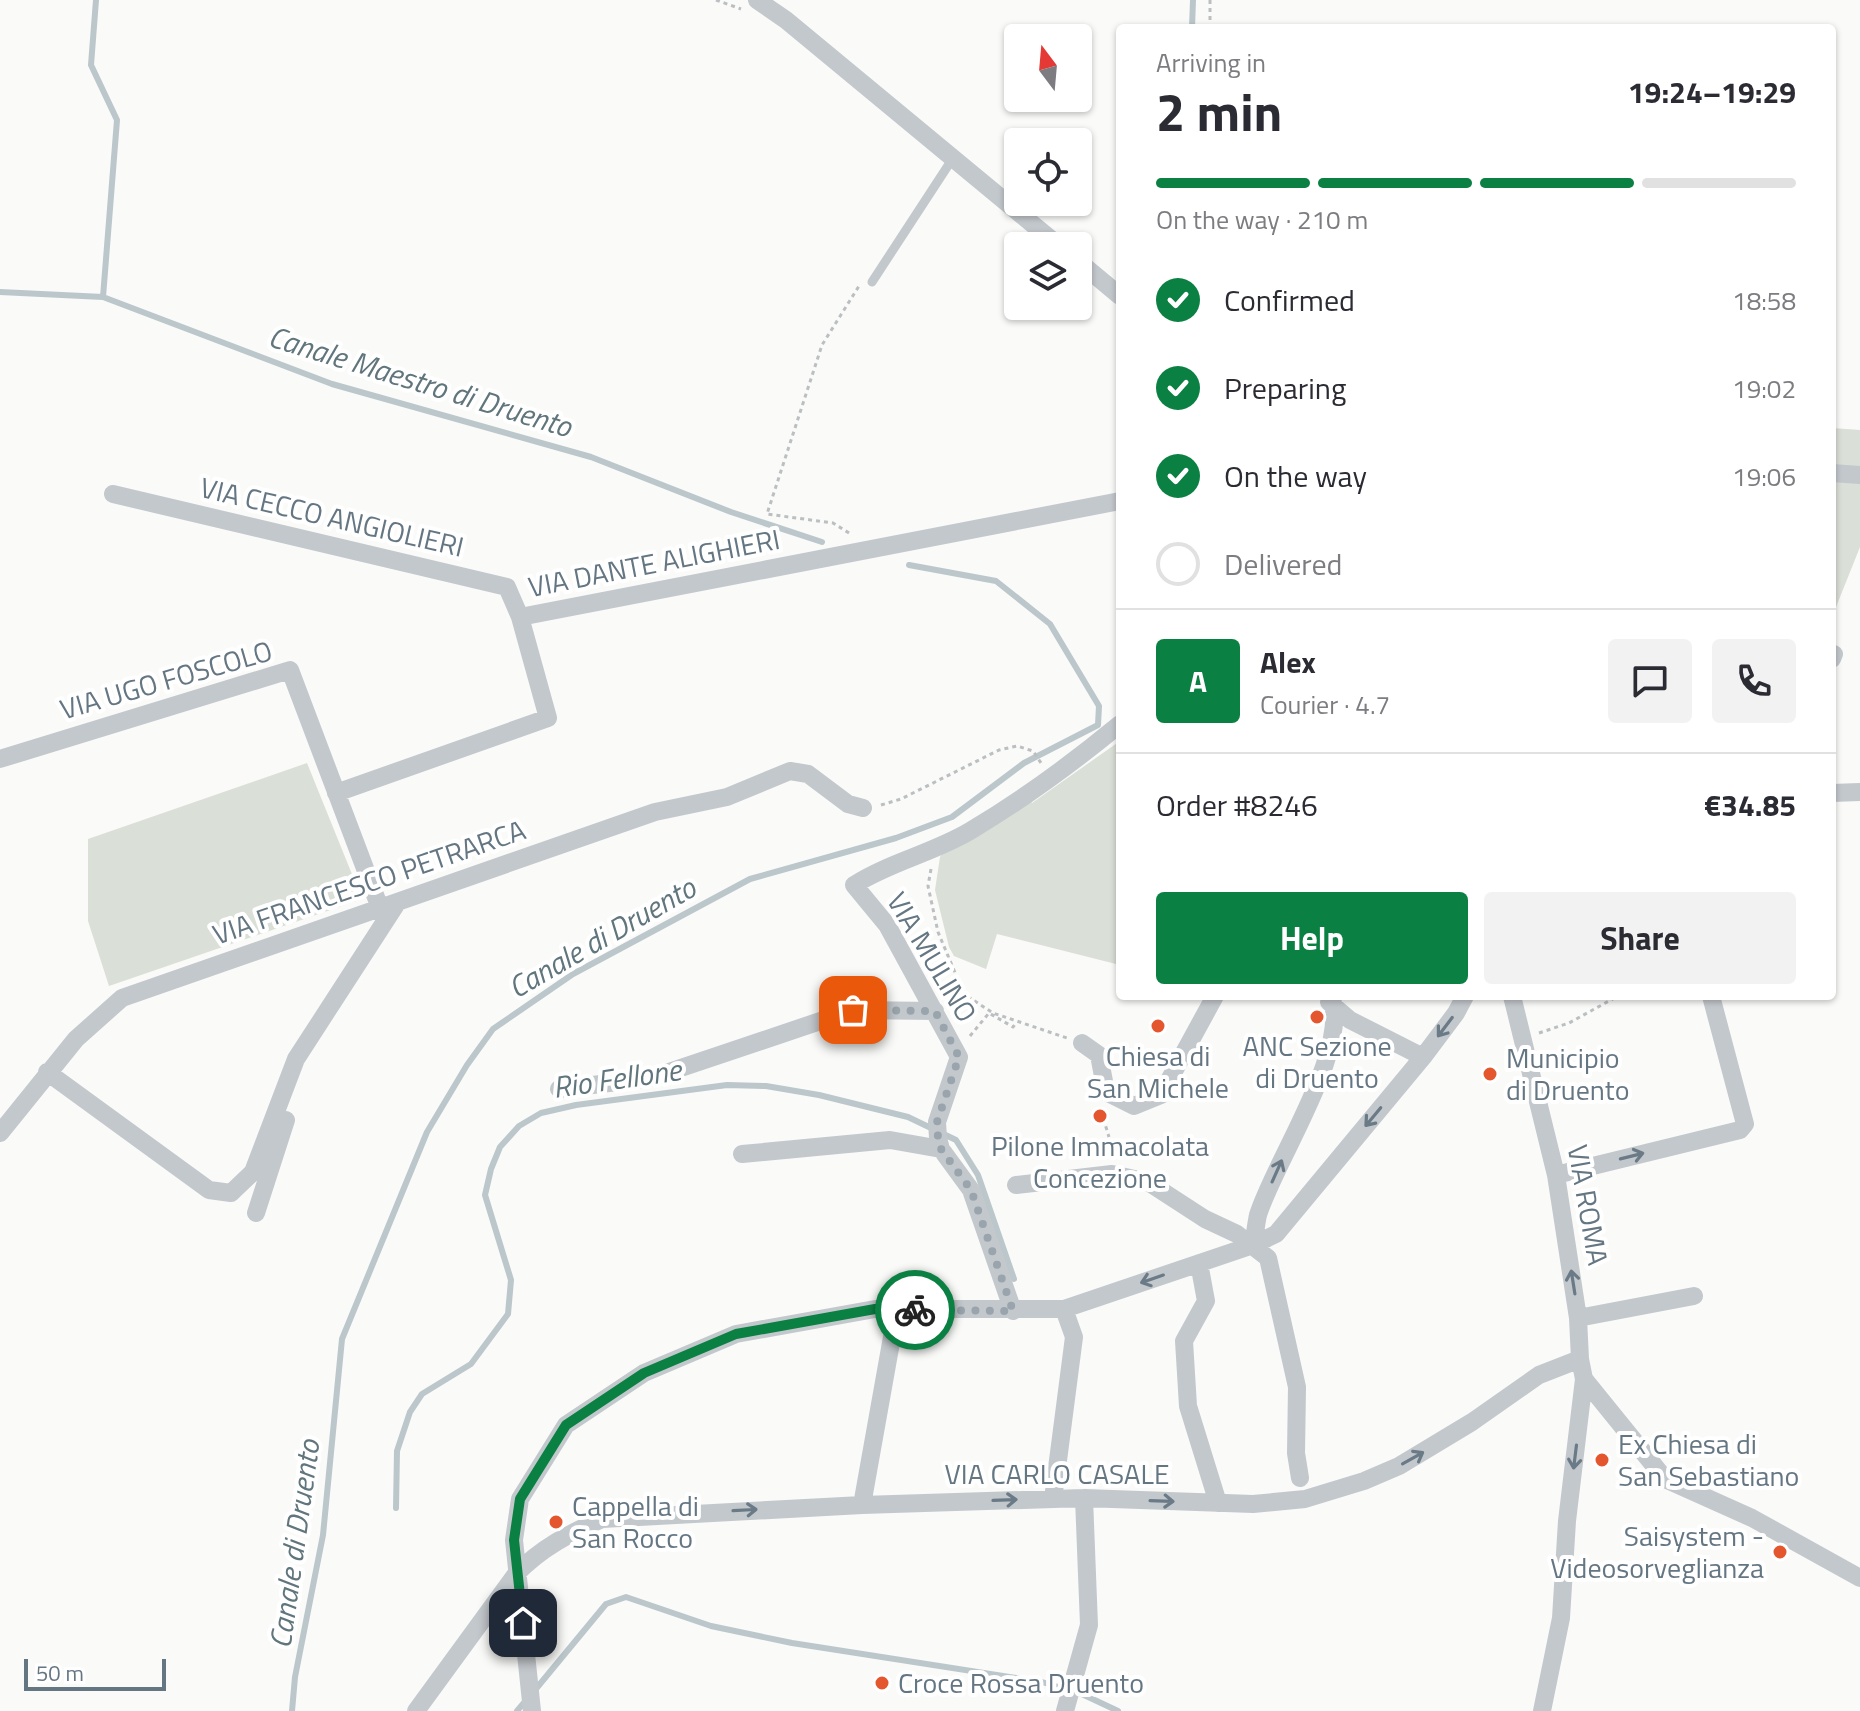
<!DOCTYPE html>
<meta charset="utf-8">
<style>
body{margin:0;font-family:"Titillium Web",sans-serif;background:#f2f2f3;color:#2b2b33;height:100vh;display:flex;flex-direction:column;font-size:30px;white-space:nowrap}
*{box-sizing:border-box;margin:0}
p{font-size:26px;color:#7c7c81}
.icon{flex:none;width:44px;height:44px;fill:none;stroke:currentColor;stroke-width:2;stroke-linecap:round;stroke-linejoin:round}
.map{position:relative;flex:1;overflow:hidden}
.drawer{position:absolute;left:1116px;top:24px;width:720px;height:976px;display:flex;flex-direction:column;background:#fff;border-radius:8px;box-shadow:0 2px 6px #0004}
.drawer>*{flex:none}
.needle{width:52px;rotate:344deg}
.buttons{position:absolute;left:1004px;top:24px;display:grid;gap:16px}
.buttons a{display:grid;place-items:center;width:88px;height:88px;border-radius:8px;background:#fff;box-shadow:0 2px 6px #0004;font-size:40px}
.scale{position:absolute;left:24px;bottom:20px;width:142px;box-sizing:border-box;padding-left:8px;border:4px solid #657683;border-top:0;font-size:22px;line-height:28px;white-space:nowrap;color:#657683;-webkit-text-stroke:6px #fff;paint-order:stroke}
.pin{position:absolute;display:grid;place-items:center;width:68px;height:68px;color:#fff;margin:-34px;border-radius:16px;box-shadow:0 4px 12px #0006}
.courier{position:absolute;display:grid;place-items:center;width:80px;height:80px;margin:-40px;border:6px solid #0b8043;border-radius:50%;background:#fff;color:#222;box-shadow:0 2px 10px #0007}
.summary em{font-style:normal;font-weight:700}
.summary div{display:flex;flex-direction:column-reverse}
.summary{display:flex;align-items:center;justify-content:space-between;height:136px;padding:0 40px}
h1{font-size:52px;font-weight:700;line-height:60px}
.bar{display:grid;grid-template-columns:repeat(4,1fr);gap:12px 8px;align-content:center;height:96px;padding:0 40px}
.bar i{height:10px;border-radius:6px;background:#e1e1e2}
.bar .active{background:#0b8043}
.bar p{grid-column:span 4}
.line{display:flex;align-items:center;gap:20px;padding:0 40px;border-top:2px solid #e1e1e2}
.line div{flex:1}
.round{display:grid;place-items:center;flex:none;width:84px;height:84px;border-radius:8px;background:#f2f2f3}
ol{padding:0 40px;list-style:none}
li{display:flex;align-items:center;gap:24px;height:88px}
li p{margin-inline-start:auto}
li .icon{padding:8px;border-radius:50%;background:#0b8043;color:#fff;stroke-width:4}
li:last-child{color:#7c7c81}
li i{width:44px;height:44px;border:4px solid #e1e1e2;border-radius:50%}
.cta{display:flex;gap:16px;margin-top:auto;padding:16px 40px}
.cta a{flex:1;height:92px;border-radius:8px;background:#0b8043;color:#fff;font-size:32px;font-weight:700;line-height:92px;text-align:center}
.cta a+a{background:#f2f2f3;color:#2b2b33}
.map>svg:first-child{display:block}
</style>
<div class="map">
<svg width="1860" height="1711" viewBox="0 0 1860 1711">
<rect width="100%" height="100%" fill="#fafaf8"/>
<path fill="#dadfd7" d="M1832,428l28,2v117l-28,70z
M1120,741v224l-123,-31 -11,35 -32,-13 -5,-9 -14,-57 5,-33 6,-10 84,-47 2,3z
M307,763l55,136 -253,87 -21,-65v-82z"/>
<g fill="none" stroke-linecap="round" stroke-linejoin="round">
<path stroke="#bbc7cb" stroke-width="6" d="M96,0l-5,65 26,55 -14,177
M1192,28l1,-28
M0,292l103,5 229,87 259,73 140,55 91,30
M396,1508l1,-57 13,-39 12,-18 49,-30 37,-50 3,-34 -26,-85 6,-26 9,-22 19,-21 22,-13 35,-8 151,-20 39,1 53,9 89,22 48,23 22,35 36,104
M535,1690l71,-86 20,-7 85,29 81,17 250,39 42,13 34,16
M292,1711l3,-34 28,-142 19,-196 85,-207 40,-67 26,-36 80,-55 177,-95 146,-41 56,-21 72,-54 74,-38 1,-19 -49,-82 -54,-43 -87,-16
M517,1711l11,-13"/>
<path stroke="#bbbfc2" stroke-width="3" stroke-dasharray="4 4" stroke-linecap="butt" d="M716,0l25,9
M1210,28v-28
M849,533l-16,-10 -66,-9 55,-169 37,-59
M881,805l20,-6 98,-49 18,-4 16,5 8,12
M931,869l-3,17 10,46 26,62 29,19 74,25
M1539,1033l30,-10 49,-27
M970,1036l19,-23 24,14 4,-5
M1101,1111l8,26"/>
<path stroke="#c3c8cc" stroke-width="9" d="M872,282l81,-124"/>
<path stroke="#c3c8cc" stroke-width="18" d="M757,0l29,20 273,226
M1078,261l42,35
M1832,473l28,2
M113,494l394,93 13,30 28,101 -212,75
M520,617l600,-116
M1832,659l2,-5
M0,759l290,-89 90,238
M1832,793l28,-1
M1512,996l44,179 22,143 2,41 4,20 -17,142 -6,97 -19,93
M1329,1002l21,18 73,37
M1082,1043l17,12 7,37 28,14 27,-11 54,-99
M47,1072l162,118 22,3 22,-21 43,-113 101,-156
M559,1089l92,-11 202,-68 82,1
M0,1133l76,-94 46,-41 533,-186 72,-15 63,-26 18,3 40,30 15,4
M742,1154l148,-14 51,9
M1556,1175l184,-45 5,-6 -34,-128
M1016,1185l96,-11 36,8 57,37 32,15 31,24 29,129 -1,66 4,25
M256,1213l30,-93
M1253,1245c2,-10 3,-21 5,-30 17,-55 93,-165 73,-219
M1199,1263l7,38 -22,40 4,65 30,97
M1013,1311l-42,-121 -30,-41 -3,-11 -1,-16 22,-65 -72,-132 -33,-40c36,-23 79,-32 116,-54 52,-31 104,-69 150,-107
M1578,1318l116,-22
M1584,1379l81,100 87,39 108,60
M1053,1499l21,-162 -10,-28
M862,1505l35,-196
M416,1711l100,-137c25,-26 54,-41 86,-55l260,-14 222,-7 169,6 52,-5 59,-18 35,-15 73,-44 67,-47 41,-16
M532,1711l-18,-171 6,-41 46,-74 78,-52 92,-39 139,-25h189l189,-64 23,-11 147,-177 33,-44 9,-17
M1065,1711l24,-86 -5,-127"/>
</g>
<defs><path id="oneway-shaft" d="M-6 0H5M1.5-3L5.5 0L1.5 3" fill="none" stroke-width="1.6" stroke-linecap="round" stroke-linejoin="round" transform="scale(2)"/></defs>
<g stroke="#6a7a87">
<use href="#oneway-shaft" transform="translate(1445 1027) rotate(127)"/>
<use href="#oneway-shaft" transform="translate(1373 1117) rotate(130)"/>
<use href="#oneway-shaft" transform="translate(1632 1156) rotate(-14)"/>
<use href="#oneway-shaft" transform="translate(1277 1171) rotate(-66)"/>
<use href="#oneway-shaft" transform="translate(1152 1279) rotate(161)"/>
<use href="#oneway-shaft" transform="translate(1573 1282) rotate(-99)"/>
<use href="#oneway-shaft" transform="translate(1575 1457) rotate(97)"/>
<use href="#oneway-shaft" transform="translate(1413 1458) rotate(-29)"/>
<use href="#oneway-shaft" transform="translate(1005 1500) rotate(-2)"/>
<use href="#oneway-shaft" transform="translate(1162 1501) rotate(2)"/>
<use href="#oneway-shaft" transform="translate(745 1510) rotate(-3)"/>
</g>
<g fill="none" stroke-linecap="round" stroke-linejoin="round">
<path stroke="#99a4ac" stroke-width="8" stroke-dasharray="0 14.4" d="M853,1010l82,1 24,46 -22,65 1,16 3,11 30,41 42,121 -98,-1"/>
<path stroke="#0b8043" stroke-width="10" d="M523,1623l-9,-83 6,-41 46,-74 78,-52 92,-39 139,-25 40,1"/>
</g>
<g fill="#e4572e" stroke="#fff" stroke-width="3">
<circle cx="1317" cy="1017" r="8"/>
<circle cx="1158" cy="1026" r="8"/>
<circle cx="1490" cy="1074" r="8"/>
<circle cx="1100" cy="1116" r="8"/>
<circle cx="1602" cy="1460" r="8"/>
<circle cx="556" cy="1522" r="8"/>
<circle cx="1780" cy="1552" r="8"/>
<circle cx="882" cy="1683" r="8"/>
</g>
<g text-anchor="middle" stroke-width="8" stroke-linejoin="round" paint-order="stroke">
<g font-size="28" fill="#657683" stroke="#fff">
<text transform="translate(332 517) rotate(13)" y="10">VIA CECCO ANGIOLIERI</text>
<text transform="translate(654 563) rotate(-11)" y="10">VIA DANTE ALIGHIERI</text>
<text transform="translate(166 680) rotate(-16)" y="10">VIA UGO FOSCOLO</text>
<text transform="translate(369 882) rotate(-19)" y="10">VIA FRANCESCO PETRARCA</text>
<text transform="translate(932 957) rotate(59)" y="10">VIA MULINO</text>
<text transform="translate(1588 1205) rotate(80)" y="10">VIA ROMA</text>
<text x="1057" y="1484">VIA CARLO CASALE</text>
</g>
<g font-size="28" fill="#657683" stroke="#fff" text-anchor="start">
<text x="1317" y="1056" text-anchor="middle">ANC Sezione<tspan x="1317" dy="32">di Druento</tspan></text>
<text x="1158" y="1066" text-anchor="middle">Chiesa di<tspan x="1158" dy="32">San Michele</tspan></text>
<text x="1506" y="1068">Municipio<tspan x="1506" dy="32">di Druento</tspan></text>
<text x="1100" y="1156" text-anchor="middle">Pilone Immacolata<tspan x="1100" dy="32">Concezione</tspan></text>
<text x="1618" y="1454">Ex Chiesa di<tspan x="1618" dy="32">San Sebastiano</tspan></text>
<text x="572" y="1516">Cappella di<tspan x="572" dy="32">San Rocco</tspan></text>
<text x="1764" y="1546" text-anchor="end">Saisystem -<tspan x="1764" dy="32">Videosorveglianza</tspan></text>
<text x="898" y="1693">Croce Rossa Druento</text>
</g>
<g font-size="30" font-style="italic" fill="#60757c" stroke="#fff">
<text transform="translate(420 382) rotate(17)" y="10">Canale Maestro di Druento</text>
<text transform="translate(602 938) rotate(-30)" y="10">Canale di Druento</text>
<text transform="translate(617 1079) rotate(-8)" y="10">Rio Fellone</text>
<text transform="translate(295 1544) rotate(-82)" y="10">Canale di Druento</text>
</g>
</g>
</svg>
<div class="buttons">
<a><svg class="needle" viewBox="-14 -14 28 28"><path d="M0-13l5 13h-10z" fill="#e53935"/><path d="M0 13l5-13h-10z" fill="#7c7c81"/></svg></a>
<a><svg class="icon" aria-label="locate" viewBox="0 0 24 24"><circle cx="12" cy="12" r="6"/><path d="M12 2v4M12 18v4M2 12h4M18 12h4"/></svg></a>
<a><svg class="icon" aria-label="layers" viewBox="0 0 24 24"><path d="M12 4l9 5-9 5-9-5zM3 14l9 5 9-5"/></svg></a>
</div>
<div class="scale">50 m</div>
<div class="pin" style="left:853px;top:1010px;background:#ea580c"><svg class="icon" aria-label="bag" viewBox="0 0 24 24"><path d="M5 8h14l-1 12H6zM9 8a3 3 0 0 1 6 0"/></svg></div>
<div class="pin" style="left:523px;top:1623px;background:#1f2937"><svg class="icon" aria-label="home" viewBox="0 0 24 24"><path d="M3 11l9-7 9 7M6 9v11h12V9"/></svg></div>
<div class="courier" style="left:915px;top:1310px"><svg class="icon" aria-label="bike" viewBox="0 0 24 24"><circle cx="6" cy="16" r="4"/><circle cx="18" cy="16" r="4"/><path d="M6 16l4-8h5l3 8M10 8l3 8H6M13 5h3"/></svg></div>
<section class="drawer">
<div class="summary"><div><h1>2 min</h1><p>Arriving in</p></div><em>19:24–19:29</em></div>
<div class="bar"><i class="active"></i><i class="active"></i><i class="active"></i><i></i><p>On the way · 210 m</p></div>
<ol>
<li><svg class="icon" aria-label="check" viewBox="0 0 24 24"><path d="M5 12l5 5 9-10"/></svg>Confirmed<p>18:58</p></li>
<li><svg class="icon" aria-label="check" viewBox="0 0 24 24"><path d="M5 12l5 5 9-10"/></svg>Preparing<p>19:02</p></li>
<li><svg class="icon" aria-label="check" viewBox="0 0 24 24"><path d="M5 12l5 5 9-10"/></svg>On the way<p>19:06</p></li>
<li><i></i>Delivered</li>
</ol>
<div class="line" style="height:144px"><b class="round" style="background:#0b8043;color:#fff">A</b><div><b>Alex</b><p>Courier · 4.7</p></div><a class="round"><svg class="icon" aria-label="chat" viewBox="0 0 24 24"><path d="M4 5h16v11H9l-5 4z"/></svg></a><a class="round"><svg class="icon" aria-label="phone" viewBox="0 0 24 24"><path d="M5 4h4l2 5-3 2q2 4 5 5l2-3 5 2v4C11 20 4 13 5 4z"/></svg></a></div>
<div class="line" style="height:104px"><div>Order #8246</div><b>€34.85</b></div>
<div class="cta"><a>Help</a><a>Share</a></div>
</section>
</div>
